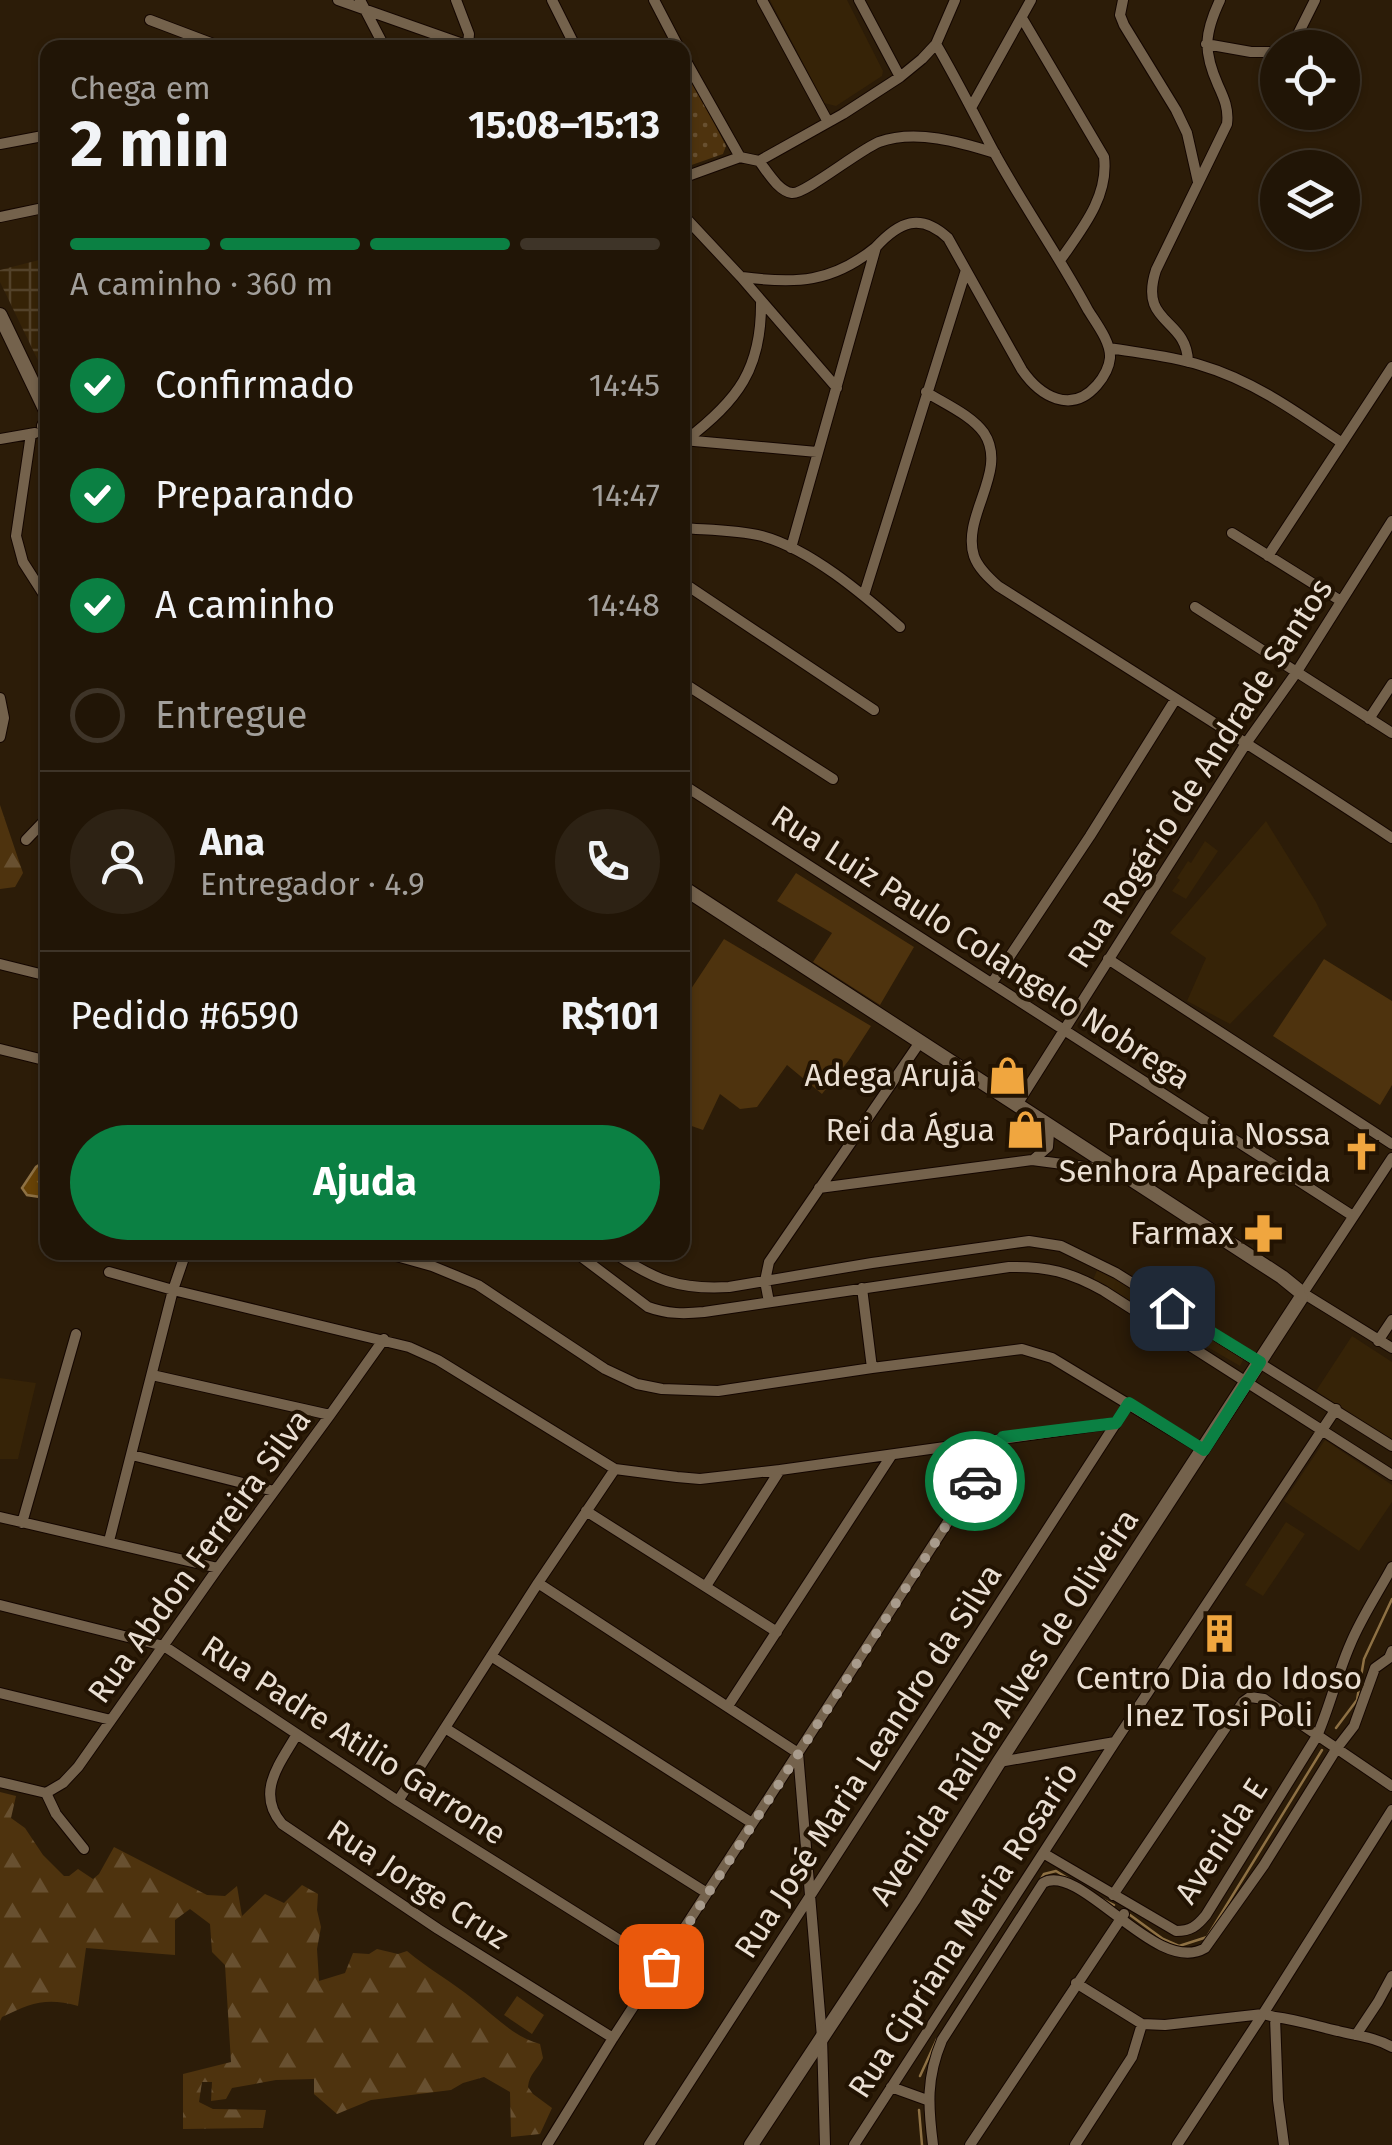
<!DOCTYPE html>
<html lang="pt">
<meta charset="utf-8">
<style>
body{margin:0;font-family:"Fira Sans",sans-serif;background:#2d2214;color:#f1f3f6;height:100vh;display:flex;flex-direction:column;font-size:38px;white-space:nowrap}
*{box-sizing:border-box;margin:0}
p{font-size:32px;color:#a29f9b}
.icon{flex:none;width:55px;height:55px;fill:none;stroke:currentColor;stroke-width:2;stroke-linecap:round;stroke-linejoin:round}
.map{position:relative;flex:1;overflow:hidden}
.drawer{position:absolute;left:40px;top:40px;width:650px;height:1220px;display:flex;flex-direction:column;background:#211506;border-radius:20px;box-shadow:0 2px 8px #0004,0 0 0 2px #3e3428}
.drawer>*{flex:none}
.buttons{position:absolute;left:1260px;top:30px;display:grid;gap:20px}
.buttons a{display:grid;place-items:center;width:100px;height:100px;border-radius:50%;background:#211506;box-shadow:0 2px 8px #0004,0 0 0 2px #3e3428;font-size:50px}
.pin{position:absolute;display:grid;place-items:center;width:85px;height:85px;color:#fff;margin:-42px;border-radius:20px;box-shadow:0 5px 15px #0006}
.courier{position:absolute;display:grid;place-items:center;width:100px;height:100px;margin:-50px;border:8px solid #0b8043;border-radius:50%;background:#fff;color:#222;box-shadow:0 2px 12px #0007}
.head em{font-style:normal;font-weight:700}
.head div{display:flex;flex-direction:column-reverse}
.head{display:flex;align-items:center;justify-content:space-between;height:170px;padding:0 30px}
h1{font-size:65px;font-weight:700;line-height:75px}
.bar{display:grid;grid-template-columns:repeat(4,1fr);gap:15px 10px;align-content:center;height:120px;padding:0 30px}
.bar i{height:12px;border-radius:8px;background:#3e3428}
.bar .on{background:#0b8043}
.bar p{grid-column:span 4}
.line{display:flex;align-items:center;gap:25px;padding:0 30px;border-top:2px solid #3e3428}
.line div{flex:1}
.round{display:grid;place-items:center;flex:none;width:105px;height:105px;border-radius:52px;background:#2d2214}
ol{padding:0 30px;list-style:none}
li{display:flex;align-items:center;gap:30px;height:110px}
li p{margin-inline-start:auto}
li .icon{padding:10px;border-radius:50%;background:#0b8043;color:#fff;stroke-width:4}
li:last-child{color:#a29f9b}
li i{width:55px;height:55px;border:5px solid #3e3428;border-radius:50%}
.button{display:flex;gap:20px;margin-top:auto;padding:20px 30px}
.button a{flex:1;height:115px;border-radius:60px;background:#0b8043;color:#fff;font-size:40px;font-weight:700;line-height:115px;text-align:center}
.map>svg:first-child{display:block}
</style>
<div class="map">
<svg width="1392" height="2145" viewBox="0 0 1392 2145">
<defs>
<pattern id="industrial-grid" width="8" height="8" patternUnits="userSpaceOnUse" patternTransform="scale(2.5)"><rect width="8" height="8" fill="#362307"/><path d="M0 4h8M4 0v8" fill="none" stroke="#53422a"/></pattern>
<pattern id="forest-firs" width="22" height="20" patternUnits="userSpaceOnUse" patternTransform="scale(2.5)"><rect width="22" height="20" fill="#4e330e"/><path d="M5 1l3.5 6h-7zM16 11l3.5 6h-7z" fill="#685030"/></pattern>
<pattern id="park-dots" width="8" height="8" patternUnits="userSpaceOnUse" patternTransform="scale(2.5)"><rect width="8" height="8" fill="#4e330e"/><path d="M2 2h.1M6 6h.1" fill="none" stroke="#685030" stroke-width="1.8" stroke-linecap="round"/></pattern>
<pattern id="water-ripples" width="26" height="14" patternUnits="userSpaceOnUse" patternTransform="scale(2.5)"><rect width="26" height="14" fill="#674206"/><path d="M2 4q2-2 4 0t4 0M15 11q2-2 4 0t4 0" fill="none" stroke="#7d5d29"/></pattern>
</defs>
<rect width="100%" height="100%" fill="#2c1c08"/>
<path fill="#362307" d="M770,0h77l36,71 -1,5 -46,30 -12,-3z
M1266,821l50,81 11,23 -97,99 -43,-23 19,-43 -36,-25z
M1205,841l13,10 -32,48 -14,-8 8,-11 -3,-2 11,-17 3,2z
M1098,1268l147,88 -5,10 -147,-86z
M1352,1336l40,26v79l-76,-50z
M0,1378l36,5 -18,76h-18z
M1325,1440l67,45v17l-33,49 -75,-50z
M1286,1522l19,12 -42,62 -18,-11z"/>
<path fill="url(#industrial-grid)" d="M47,258h1l-1,121 -47,-97v-12z"/>
<path fill="#4e330e" d="M796,873l118,74 -34,58 -67,-43 19,-29 -55,-32z
M724,939l147,87 -22,34 -27,34 -35,-29 -30,42 -17,2 -20,-15 -17,36 -20,-7v-122z
M1324,959l68,42v84l-12,20 -107,-69z
M517,1996l27,19 -12,19 -28,-19z"/>
<path fill="url(#forest-firs)" d="M0,805l23,68 -8,14 -15,2z
M0,1792l16,4 -5,22 14,10 18,27 21,21h5l9,-7 15,10 6,-5 15,-27 93,48 18,1 12,-10 5,30 23,-22 19,9 18,-18 16,9 -1,16 4,17 -4,22 2,32 26,-8 8,-20 16,1 8,-5 21,5 9,-3c20,17 45,31 66,48 21,16 40,38 67,45l3,14c-5,11 -14,16 -15,29l5,7 19,14 -12,26 -29,3 -1,-45 -26,-15 -21,6 -12,7 -80,10 -34,14 -23,-20v-15l-38,1 -44,8 -6,11 -15,2 1,-19h-10l-3,20 14,7 53,1 -3,18 -80,1v-55l48,-12 -6,-97 -13,-13 -2,-28 -20,-15 -15,11v35l-89,-7 -8,58c-32,-9 -47,-3 -76,11l-2,4z"/>
<path fill="url(#park-dots)" d="M682,72l6,1 4,7 34,66 -3,8 -40,14z"/>
<path fill="url(#water-ripples)" stroke="#8e7144" stroke-width="2.5" d="M47,1160v38l-20,-3 -5,-7 14,-21z"/>
<g fill="none" stroke-linecap="round" stroke-linejoin="round">
<path stroke="#8e7144" stroke-width="2.5" d="M1336,1728l21,-28 7,-41 28,-60
M1039,1882l5,-8 12,-3 13,8
M1102,1899l12,6
M1130,1915l33,24 16,7 28,-9 115,-187
M920,2076l17,-37
M919,2110l3,35"/>
<defs>
<path id="street" d="M338,0l136,48
M360,0l25,48
M456,0l13,34 -1,11
M552,0l24,48
M654,0l25,48
M762,0l66,122
M859,0l41,77
M1123,0l-3,15 4,10 52,85 11,23 11,49
M1022,18l82,139c5,39 -22,72 -43,102
M150,20l74,28
M1206,44l45,8h27
M1288,48l7,-8 20,-40
M682,54l58,103
M972,106l59,-106
M0,144l48,-9
M759,161c8,10 19,30 33,32 12,2 67,-43 87,-51 37,-13 81,0 116,11
M682,178l58,-21 19,4 84,-47 57,-37 22,-18 14,-15 19,-44
M682,214l59,63 96,111
M0,217l48,-10
M742,277c54,7 90,6 134,-30
M1109,348c30,5 62,8 91,17 52,15 97,47 142,78
M1188,362c-1,-45 -50,-37 -32,-92l71,-146c2,-15 -3,-26 -9,-39 -15,-34 -14,-51 2,-85
M926,392c19,12 45,23 58,41 25,38 -23,83 -10,123 4,12 15,22 24,30 132,83 264,166 394,252
M31,434l-15,102 7,26 25,39
M0,439l35,-6
M683,440l134,12
M686,440c52,-40 76,-71 75,-139
M682,528c26,2 55,2 80,8 48,13 101,58 138,91
M1232,533l109,68
M791,548l85,-301c23,-25 44,-35 72,-9l74,132c18,26 49,45 75,15 6,-7 12,-17 13,-27 1,-16 -14,-35 -22,-48 -29,-54 -65,-105 -94,-158 -19,-36 -37,-72 -58,-108
M1268,556l124,-189
M682,582l192,128
M864,595l102,-325
M1195,607l197,126
M682,682l151,97
M0,698l4,20 -4,19
M1369,719l23,-35
M682,784l671,432
M26,840l22,-23
M1108,959l284,185
M0,964l48,12
M992,983l98,-147 85,-136
M0,1049l48,12
M1018,1103l141,-223 88,-138 49,-69 96,-152
M1033,1160l15,-13 1,-14 -2,-8
M819,1188l213,-28 84,11
M382,1252l50,14 46,19 127,84 32,15 25,5 56,2 154,-23 150,-19 30,9 152,92
M575,1252l73,55c19,7 36,7 56,5l305,-45c38,-1 61,5 95,24l288,184
M613,1252c41,28 66,38 116,35l143,-24 157,-22 32,5 55,27 276,173
M109,1272l64,18 236,57 29,13 177,109 62,8 23,2 80,-9 336,-47
M862,1288l10,80
M1305,1290l87,-132
M1306,1295l86,53
M769,1302l-4,-21 4,-19 151,-220
M1378,1341l14,-21
M152,1375l178,40
M132,1455l142,36
M586,1511l191,121
M0,1517l218,51
M22,1523l54,-189
M109,1541l64,-251 13,-38
M538,1583l260,170 24,284 3,108
M706,1586l74,-116
M0,1605l164,41 234,155 263,165
M491,1656l261,167
M0,1693l111,27
M728,1706l163,-250
M445,1728l262,165
M297,1734c-17,30 -42,58 -15,90l156,105 175,109
M999,1762l116,-20
M0,1782l46,11 10,21 28,35
M46,1793l17,-10 15,-16 140,-199 112,-153 54,-76
M398,1801l140,-218 77,-114
M1043,1853l133,78c15,0 21,-5 30,-16l111,-179c13,-30 20,-61 33,-91 11,-27 28,-52 42,-78
M1113,1895l130,-193 7,-5 14,2 128,87
M1076,1983l66,41 23,1 98,-11 12,3 3,83 6,45
M1275,2017c23,3 41,9 63,14 19,5 37,6 54,16
M1356,2035l22,-33 14,-26
M891,2087l36,13
M547,2145l66,-107 390,-601
M649,2145l480,-742
M854,2145l261,-403 221,-333
M933,2145c-5,-39 -7,-67 9,-105l101,-157c38,-22 113,94 162,65l59,-83 73,-117 17,-22 21,-58 14,-10 3,-7
M970,2145l154,-231
M1075,2145l57,-88 10,-33
M1177,2145l86,-131 129,-204"/>
<path id="secondary" d="M0,315l48,100
M48,419l-4,7 4,6
M682,887l600,390 16,13
M751,2145l162,-245 86,-138 302,-464"/>
</defs>
<use href="#street" stroke="#140600" stroke-width="12"/>
<use href="#secondary" stroke="#140600" stroke-width="16"/>
<use href="#street" stroke="#74624c" stroke-width="10"/>
<use href="#secondary" stroke="#74624c" stroke-width="14"/>
</g>
<g fill="none" stroke-linecap="round" stroke-linejoin="round">
<path stroke="#a89b8c" stroke-width="10" stroke-dasharray="0 18" d="M661,1966l314,-485"/>
<path stroke="#0b8043" stroke-width="12" d="M975,1481l28,-44 113,-14 13,-20 75,47 56,-88 -88,-54"/>
</g>
<defs>
<symbol id="shop-bare" viewBox="-9 -9 18 18"><path d="M-5-2.5h2.3a2.7 3.5 0 0 1 5.4 0H5L5.5 6h-11ZM-1.5-2.5h3a1.5 2.3 0 0 0-3 0Z" fill="#f0a63f" stroke="#221302" stroke-width="2.5" paint-order="stroke"/></symbol>
<symbol id="church-bare" viewBox="-9 -9 18 18"><path d="M-1.2-6h2.4v3.5h3.3v2.4h-3.3V6h-2.4V-.1h-3.3v-2.4h3.3Z" fill="#f0a63f" stroke="#221302" stroke-width="2.5" paint-order="stroke"/></symbol>
<symbol id="pharmacy-bare" viewBox="-9 -9 18 18"><path d="M-2-6h4v4h4v4h-4v4h-4v-4h-4v-4h4Z" fill="#f0a63f" stroke="#221302" stroke-width="2.5" paint-order="stroke"/></symbol>
<symbol id="building-bare" viewBox="-9 -9 18 18"><path d="M-4-6H4V6H1V3H-1V6H-4ZM-2.5-4.3h1.7v1.8h-1.7ZM.8-4.3h1.7v1.8H.8ZM-2.5-1h1.7V.8h-1.7ZM.8-1h1.7V.8H.8Z" fill="#f0a63f" stroke="#221302" stroke-width="2.5" paint-order="stroke"/></symbol>
</defs>
<g fill-rule="evenodd">
<use href="#shop-bare" x="980" y="1048" width="55" height="55"/>
<use href="#shop-bare" x="998" y="1102" width="55" height="55"/>
<use href="#church-bare" x="1334" y="1124" width="55" height="55"/>
<use href="#pharmacy-bare" x="1236" y="1206" width="55" height="55"/>
<use href="#building-bare" x="1192" y="1606" width="55" height="55"/>
</g>
<g text-anchor="middle" stroke-width="8" stroke-linejoin="round" paint-order="stroke">
<g font-size="32" fill="#eadfd3" stroke="#221302">
<text transform="translate(1200 773) rotate(-57)" y="11">Rua Rogério de Andrade Santos</text>
<text transform="translate(981 947) rotate(33)" y="11">Rua Luiz Paulo Colangelo Nobrega</text>
<text transform="translate(199 1556) rotate(-54)" y="11">Rua Abdon Ferreira Silva</text>
<text transform="translate(1004 1707) rotate(-57)" y="11">Avenida Raílda Alves de Oliveira</text>
<text transform="translate(354 1740) rotate(33)" y="11">Rua Padre Atilio Garrone</text>
<text transform="translate(868 1761) rotate(-57)" y="11">Rua José Maria Leandro da Silva</text>
<text transform="translate(1221 1841) rotate(-57)" y="11">Avenida E</text>
<text transform="translate(418 1884) rotate(33)" y="11">Rua Jorge Cruz</text>
<text transform="translate(963 1930) rotate(-57)" y="11">Rua Cipriana Maria Rosario</text>
</g>
<g font-size="32" fill="#eadfd3" stroke="#221302" text-anchor="end">
<text x="977" y="1086">Adega Arujá</text>
<text x="995" y="1141">Rei da Água</text>
<text x="1331" y="1145">Paróquia Nossa<tspan x="1331" dy="37">Senhora Aparecida</tspan></text>
<text x="1234" y="1244">Farmax</text>
<text x="1219" y="1689" text-anchor="middle">Centro Dia do Idoso<tspan x="1219" dy="37">Inez Tosi Poli</tspan></text>
</g>
</g>
</svg>
<div class="buttons">
<a><svg class="icon" aria-label="locate" viewBox="0 0 24 24"><circle cx="12" cy="12" r="6"/><path d="M12 2v4M12 18v4M2 12h4M18 12h4"/></svg></a>
<a><svg class="icon" aria-label="layers" viewBox="0 0 24 24"><path d="M12 4l9 5-9 5-9-5zM3 14l9 5 9-5"/></svg></a>
</div>
<div class="pin" style="left:661px;top:1966px;background:#ea580c"><svg class="icon" aria-label="bag" viewBox="0 0 24 24"><path d="M5 8h14l-1 12H6zM9 8a3 3 0 0 1 6 0"/></svg></div>
<div class="pin" style="left:1172px;top:1308px;background:#1f2937"><svg class="icon" aria-label="home" viewBox="0 0 24 24"><path d="M3 11l9-7 9 7M6 9v11h12V9"/></svg></div>
<div class="courier" style="left:975px;top:1481px"><svg class="icon" aria-label="car" viewBox="0 0 24 24"><path d="M5 17H2v-5l4-1 3-4h7l3 4 3 1v5h-3M9 17h6M6 11h13"/><circle cx="7" cy="17" r="2"/><circle cx="17" cy="17" r="2"/></svg></div>
<section class="drawer">
<div class="head"><div><h1>2 min</h1><p>Chega em</p></div><em>15:08–15:13</em></div>
<div class="bar"><i class="on"></i><i class="on"></i><i class="on"></i><i></i><p>A caminho · 360 m</p></div>
<ol>
<li><svg class="icon" aria-label="check" viewBox="0 0 24 24"><path d="M5 12l5 5 9-10"/></svg>Confirmado<p>14:45</p></li>
<li><svg class="icon" aria-label="check" viewBox="0 0 24 24"><path d="M5 12l5 5 9-10"/></svg>Preparando<p>14:47</p></li>
<li><svg class="icon" aria-label="check" viewBox="0 0 24 24"><path d="M5 12l5 5 9-10"/></svg>A caminho<p>14:48</p></li>
<li><i></i>Entregue</li>
</ol>
<div class="line" style="height:180px"><a class="round"><svg class="icon" aria-label="person" viewBox="0 0 24 24"><circle cx="12" cy="8" r="4"/><path d="M4 21q1-7 8-7t8 7"/></svg></a><div><b>Ana</b><p>Entregador · 4.9</p></div><a class="round"><svg class="icon" aria-label="phone" viewBox="0 0 24 24"><path d="M5 4h4l2 5-3 2q2 4 5 5l2-3 5 2v4C11 20 4 13 5 4z"/></svg></a></div>
<div class="line" style="height:130px"><div>Pedido #6590</div><b>R$101</b></div>
<div class="button"><a>Ajuda</a></div>
</section>
</div>
